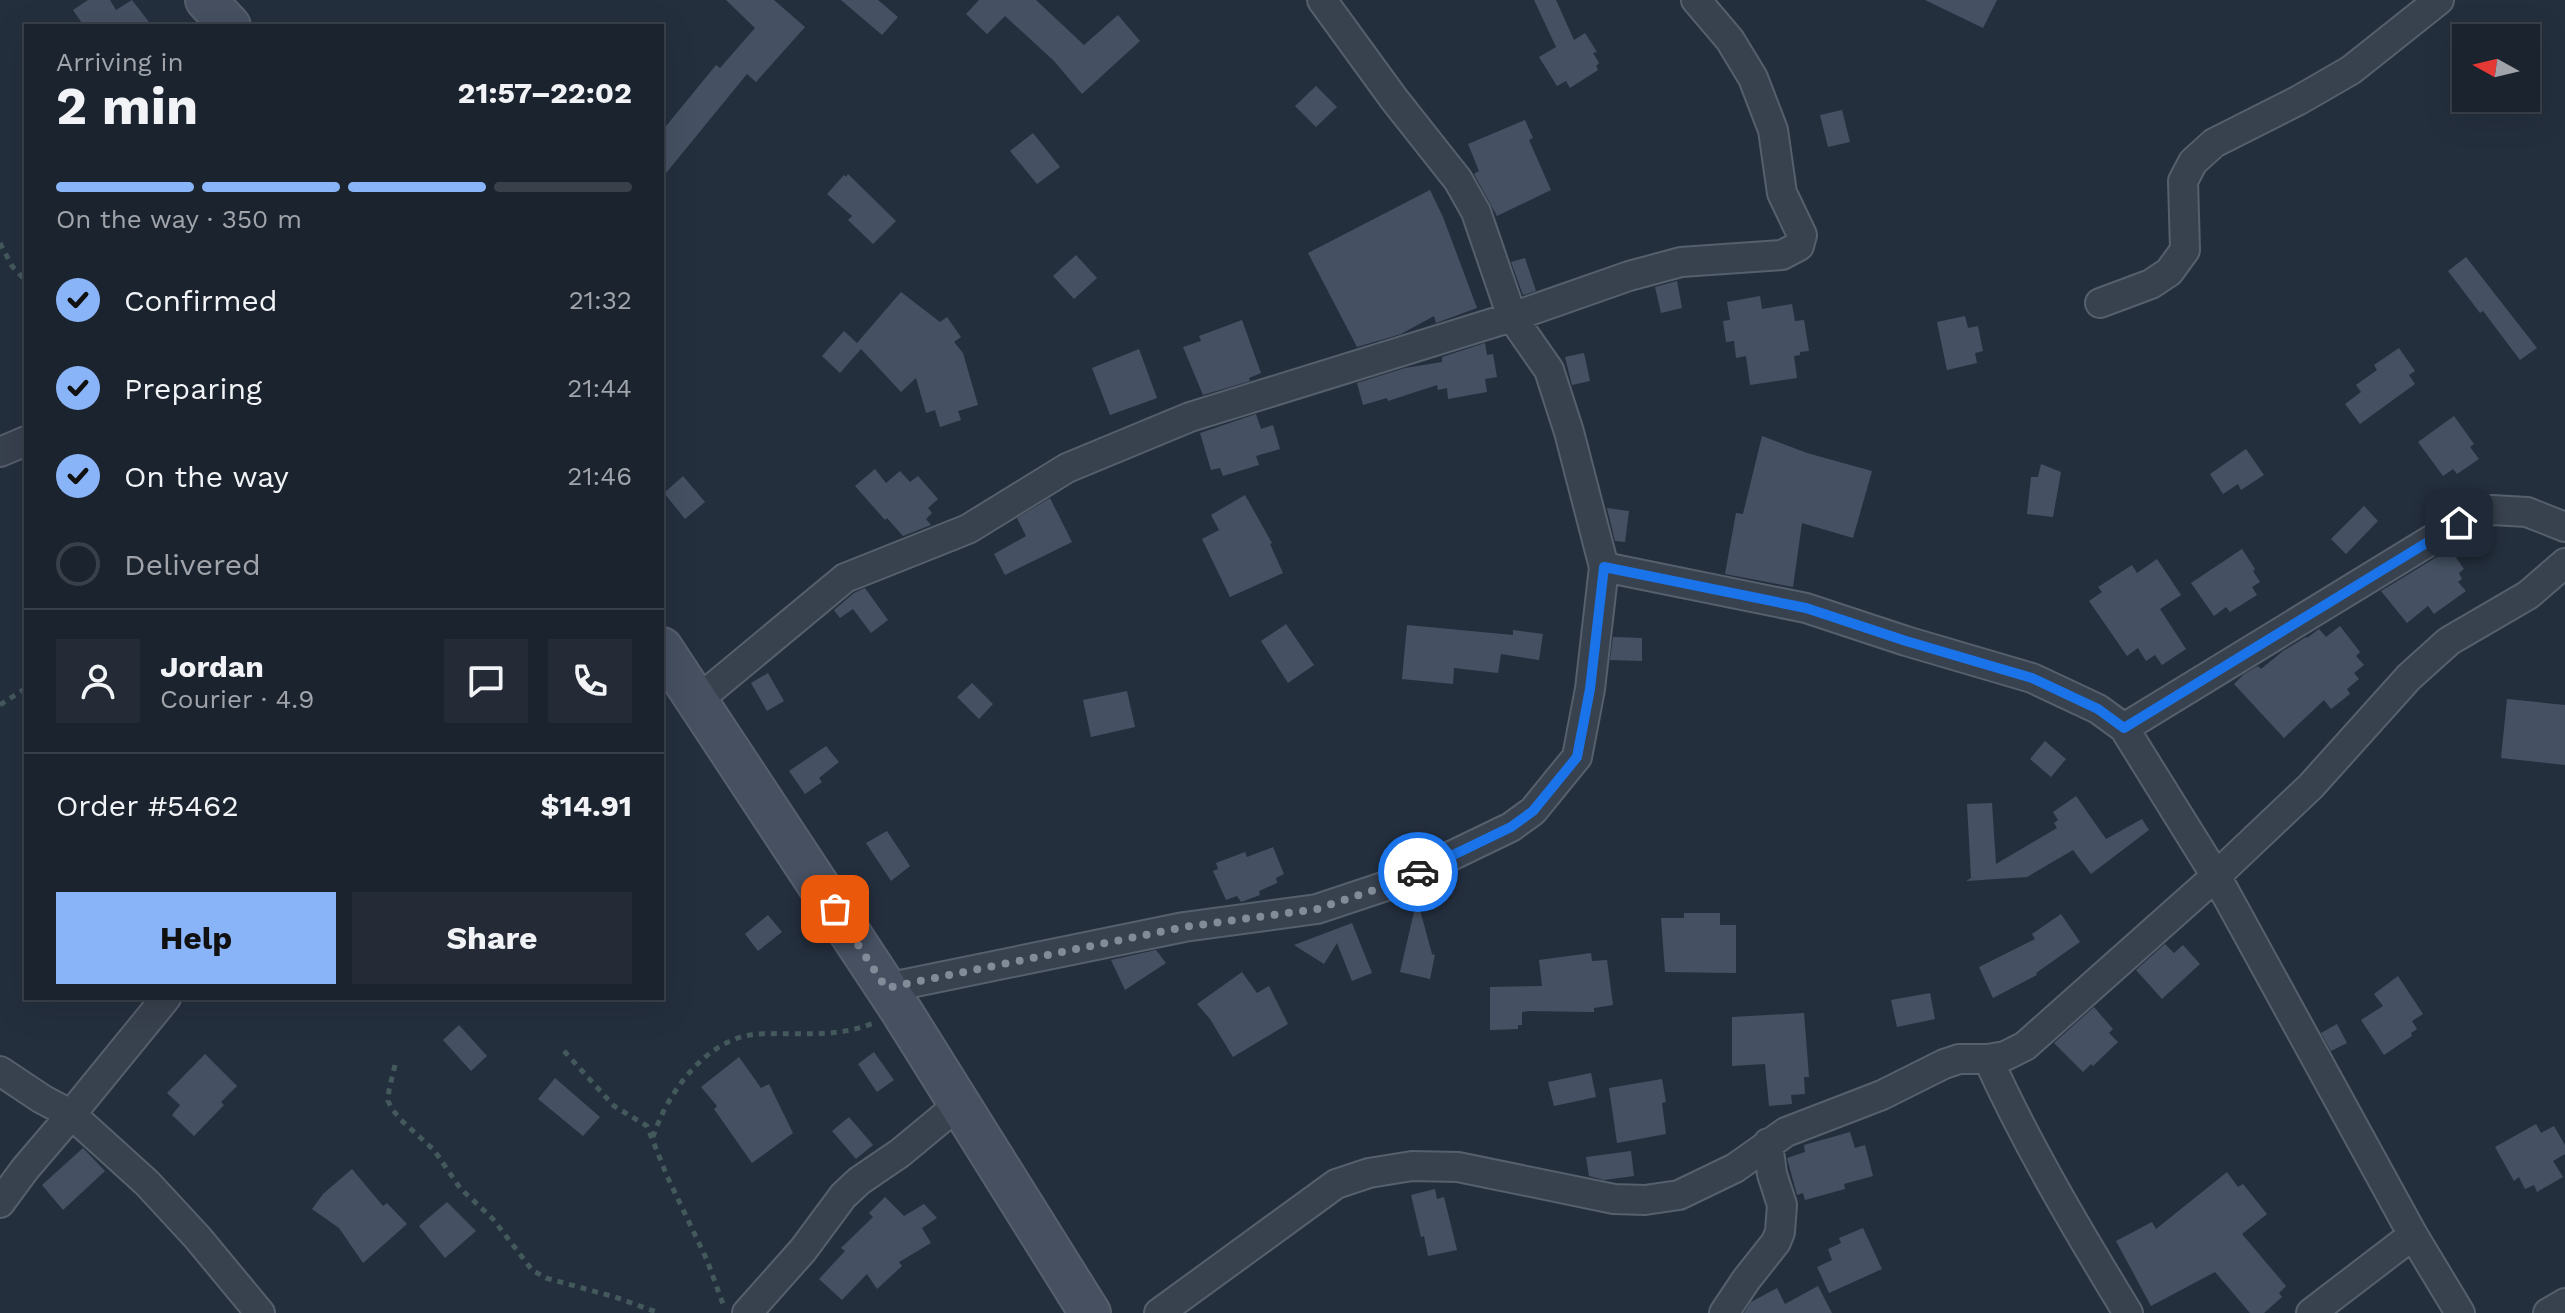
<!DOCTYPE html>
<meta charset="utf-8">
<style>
body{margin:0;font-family:"Work Sans",sans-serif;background:#242b36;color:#f1f3f6;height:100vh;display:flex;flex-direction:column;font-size:30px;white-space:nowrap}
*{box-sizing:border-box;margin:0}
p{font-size:26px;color:#a0a4aa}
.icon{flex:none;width:44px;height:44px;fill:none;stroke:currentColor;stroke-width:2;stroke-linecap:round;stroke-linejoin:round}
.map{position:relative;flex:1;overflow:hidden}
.sheet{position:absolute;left:24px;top:24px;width:640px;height:976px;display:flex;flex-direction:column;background:#1b232e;border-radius:0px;box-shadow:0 8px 32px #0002,0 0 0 2px #39404a}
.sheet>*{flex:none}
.needle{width:52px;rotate:278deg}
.buttons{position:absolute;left:2452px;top:24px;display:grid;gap:16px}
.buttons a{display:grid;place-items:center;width:88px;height:88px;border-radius:0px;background:#1b232e;box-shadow:0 8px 32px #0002,0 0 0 2px #39404a;font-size:40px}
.pin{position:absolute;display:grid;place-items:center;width:68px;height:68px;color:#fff;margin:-34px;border-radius:16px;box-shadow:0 4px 12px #0006}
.courier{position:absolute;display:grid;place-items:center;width:80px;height:80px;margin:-40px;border:6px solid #1a73e8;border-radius:50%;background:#fff;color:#222;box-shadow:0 2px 10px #0007}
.headline em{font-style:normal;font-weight:700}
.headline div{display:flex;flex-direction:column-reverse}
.headline{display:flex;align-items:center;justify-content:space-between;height:136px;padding:0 32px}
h1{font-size:52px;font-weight:700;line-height:60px}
.bar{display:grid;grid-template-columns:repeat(4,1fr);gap:12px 8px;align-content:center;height:96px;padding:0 32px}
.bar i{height:10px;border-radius:6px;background:#39404a}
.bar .on{background:#8ab4f8}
.bar p{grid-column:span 4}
.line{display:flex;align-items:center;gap:20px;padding:0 32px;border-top:2px solid #39404a}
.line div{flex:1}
.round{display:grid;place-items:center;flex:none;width:84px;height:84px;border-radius:0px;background:#242b36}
ol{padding:0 32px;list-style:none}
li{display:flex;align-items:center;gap:24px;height:88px}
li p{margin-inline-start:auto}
li .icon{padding:8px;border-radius:50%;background:#8ab4f8;color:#111;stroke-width:4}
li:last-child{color:#a0a4aa}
li i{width:44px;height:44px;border:4px solid #39404a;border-radius:50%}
.button{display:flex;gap:16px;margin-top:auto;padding:16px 32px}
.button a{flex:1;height:92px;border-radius:0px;background:#8ab4f8;color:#111;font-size:32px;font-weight:700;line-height:92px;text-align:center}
.button a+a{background:#242b36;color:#f1f3f6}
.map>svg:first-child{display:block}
</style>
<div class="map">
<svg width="2565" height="1313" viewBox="0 0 2565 1313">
<rect width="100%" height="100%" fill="#242f3e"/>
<path fill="#455162" d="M88,0h22l6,10 16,-10 20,26h-68l-11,-16z
M726,0h48l31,27 -49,55 -9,-8 -85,104v-47l54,-66 4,3 35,-40z
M841,0h37l20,17 -16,18z
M979,0h57l48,45 34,-30 22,26 -58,53 -28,-33 -49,-45 -18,18 -21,-20z
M1534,0h22l18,40 11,-7 12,19 -4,1 6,10 -3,3 2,4 -28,18 -4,-7 -9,5 -18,-29 17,-10z
M1925,0h72l-14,28z
M1316,86l21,21 -21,20 -21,-21z
M1842,110l8,32 -22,5 -8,-32z
M1525,120l8,18 -4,2 22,50 -54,26 -23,-42 5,-3 -11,-27z
M1033,133l27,34 -23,17 -27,-33z
M848,174l48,47 -23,23 -25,-24 4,-4 -25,-22 17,-19 2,2z
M1430,190l13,27 34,91 -41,15 -2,-7 -33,18 -44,13 -49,-94z
M1076,255l21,23 -23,21 -21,-23z
M2466,257l71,91 -17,12 -37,-49 -3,2 -32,-42z
M1525,258l11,33 -13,4 -12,-33z
M1677,281l5,27 -21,5 -6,-26z
M901,292l39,30 7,-5 14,20 -7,5 9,11 15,52 -20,6 3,9 -21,7 -5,-17 -9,3 -10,-35 -15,14 -40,-43 -21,24 -18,-17 22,-25 13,12z
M1760,296l2,13 30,-5 3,17 9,-1 5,31 -9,1v3l-6,1 3,22 -47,7 -4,-29 -10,2 -2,-17 -8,1 -3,-21 7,-1 -3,-18z
M1965,316l3,12 10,-2 5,25 -8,2 2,10 -30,7 -10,-48z
M1242,320l19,53 -12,5 1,3 -47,14 -20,-48 18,-6 -2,-5z
M1485,343l2,12 6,-1 4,23 -12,2 2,13 -39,7 -1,-11 -9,2 -1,-5 -49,16 -1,-3 -24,7 -6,-22 48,-15 37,-6v-5z
M2399,348l16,23 -6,4 6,9 -55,40 -15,-20 16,-12 -5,-7 21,-15 -3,-5z
M1139,349l18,49 -47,17 -18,-47z
M1584,353l6,28 -18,4 -7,-28z
M1256,414l5,15 12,-4 7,24 -24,7 3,9 -36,11 -3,-8 -9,2 -11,-37z
M2454,416l20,28 -4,3 9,12 -22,15 -4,-5 -10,7 -25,-34z
M1762,436l45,17 65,18 -19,67 -51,-15 -9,64 -68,-13 11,-61 7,1z
M2246,449l18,26 -23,15 -3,-6 -15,10 -13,-20z
M2041,464l20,8 -8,45 -26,-3 4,-37h7z
M875,469l11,14 14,-12 10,11 8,-6 20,23 -10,9 4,5 -6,6 5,6 -28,11 -16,-18 -2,2 -30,-34z
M683,476l22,26 -20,17 -21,-26z
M1245,495l27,48 -2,1 13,29 -53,24 -28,-58 17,-9 -8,-15z
M1050,498l22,44 -67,33 -11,-21 32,-18 -9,-18z
M2364,506l14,15 -32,33 -15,-15z
M1607,508l22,3 -4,31 -10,-1z
M2242,549l13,20 -2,2 7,11 -8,5 5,8 -27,17 -4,-5 -12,9 -23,-33z
M2450,549l14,20 -5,4 3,6 -4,3 8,9 -32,23 -6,-8 -21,17 -26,-32z
M2157,559l24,36 -21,14 26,40 -24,16 -7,-10 -9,6 -8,-13 -11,8 -38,-55 13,-9 -4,-5 34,-22 5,8z
M865,588l23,32 -17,13 -18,-24 -13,9 -6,-8 20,-17z
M1286,624l28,41 -26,18 -27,-42z
M1407,625l106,10v-5l30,4 -4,26 -38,-6 -3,19 -44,-5 -1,16 -51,-5z
M2340,626l20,26 -4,4 8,9 -10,8 5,6 -12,10 3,5 -19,15 -7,-9 -40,38 -50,-54 10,-10 14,-8 3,3 22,-18 23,-14 1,1 12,-9 7,8z
M1613,637l29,1v23l-32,-1z
M768,673l16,28 -17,10 -16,-28z
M972,683l21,21 -14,15 -22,-22z
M1127,691l8,36 -44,10 -8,-37z
M2507,699l58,6v60l-64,-7z
M2045,741l21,18 -15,18 -21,-18z
M826,746l13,16 -20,16 3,4 -17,12 -16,-23z
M2076,796l30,43 36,-20 7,11 -58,44 -18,-24 -46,27 -61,4 5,-3 -4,-74 25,-1 4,61 61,-36 -3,-5 4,-3 -5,-8z
M887,831l23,35 -19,15 -25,-38z
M1273,847l11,27 -8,4 1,5 -18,8 1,4 -19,7 -4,-6 -11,4 -13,-29 5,-2 -2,-6 29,-11 2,5z
M1417,899l15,55 3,1 -5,24 -30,-7z
M1684,913h36v12h16v48l-71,-1 -4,-54h23z
M2061,914l19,28 -44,31 1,2 -44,23 -14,-31 56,-28 -3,-5z
M768,915l14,17 -24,19 -13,-17z
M1352,923l20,50 -20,8 -15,-38 -13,21 -30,-19z
M2165,944l9,9 9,-8 17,19 -38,35 -26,-29z
M1156,950l10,13 -41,27 -14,-30z
M1591,953l1,8 15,-1 6,45 -19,3v4l-66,-1 -6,1v13h-4v4l-28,1v-43l52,-1 -3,-26z
M1242,972l15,21 12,-7 19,38 -55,33 -23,-38 -13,-15z
M2398,976l25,38 -11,7 5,8 -6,4 1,3 -28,19 -23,-35 22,-14 -9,-12z
M1930,993l5,26 -38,8 -6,-27z
M2094,1007l19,22 -4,4 9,9 -25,24 -2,-2 -8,8 -29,-29z
M1804,1013l5,64h-5l1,17 -14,1 1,9 -23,2 -4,-42 -33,2v-49z
M2337,1024l10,19 -16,8 -10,-18z
M459,1025l28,31 -16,15 -28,-31z
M874,1052l20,28 -17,12 -19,-28z
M205,1054l32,32 -16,16 3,3 -30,31 -22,-21 8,-10 -13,-12z
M739,1057l22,31 8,-4 24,49 -41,30 -38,-54 3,-3 -16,-19z
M1591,1073l5,24 -42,9 -6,-24z
M555,1078l45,39 -17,19 -45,-37z
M1662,1079l4,23 -4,1 4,31 -49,9 -8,-55z
M849,1117l24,28 -17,14 -24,-28z
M2536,1124l5,9 13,-7 11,19v9l-12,7 10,16 -26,15 -3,-7 -9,4 -6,-12 -5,4 -19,-34z
M1850,1132l5,16 10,-3 8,31 -29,8 1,5 -40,11 -2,-7 -6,2 -10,-37 18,-6 -1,-7z
M83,1148l22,23 -42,39 -21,-25z
M1631,1151l3,25 -30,4 -15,-4 -3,-19z
M352,1169l31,37 4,-3 20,21 -44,39 -24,-35 -27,-19 11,-15z
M2227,1172l11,15 5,-3 24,30 -25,20 44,52 -7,7 3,4 -18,16h-14l-35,-41 -64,34 -35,-65 36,-19 4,7z
M1435,1189l2,10 7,-2 13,53 -29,6 -4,-20 -3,1 -10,-42z
M885,1197l19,19 20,-12 13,14 -15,10 9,15 -32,19 3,4 -25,23 -10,-15 -25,26 -23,-21 26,-28 -4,-3 32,-31 -4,-4z
M447,1202l29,29 -31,27 -26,-32z
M1863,1228l19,41 -53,24 -12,-26 15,-7 -4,-11 13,-6 -2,-5z
M1818,1286l14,27h-88l7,-11 26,-14 8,16z"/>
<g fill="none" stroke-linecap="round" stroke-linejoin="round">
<defs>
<path id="street" d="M2100,303l51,-19 18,-12 16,-22 -2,-69 10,-19 21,-19 85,-43 52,-30 88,-70
M0,452l26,-11
M1604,567l202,41 100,33 126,37 66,31 26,19 92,148 197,359 47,78
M698,700l147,-122 123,-49 99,-61 123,-51 322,-100 117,-41 52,-14 101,-7 17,-9 3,-11 -20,-42 -9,-63 -20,-52 -23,-38 -34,-40
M2124,728l335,-205 33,-13 35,2 38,15
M886,988l298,-61 133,-18 78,-26 116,-56 22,-16 44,-54 13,-68 14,-122 -35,-135 -20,-62 -37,-53 -36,-105 -18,-32 -64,-81 -72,-99
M1988,1059c40,88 90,172 140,254
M0,1071l42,28 30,16 75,68 50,54 63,76
M0,1203l25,-34 35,-41 106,-130
M747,1313l56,-63 40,-54 16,-15 41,-28 58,-48
M1159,1313l177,-129 33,-11 43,-7 46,1 156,32 31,1 34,-5 56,-27 51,-36 96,-37 62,-31 15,-5h29l17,-3 20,-10 191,-170 95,-90 98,-109 40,-36 79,-46 37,-32
M1724,1313l22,-33 30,-38 4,-10 2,-27 -10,-31 -4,-31
M2311,1313l102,-78
M2548,1313l17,-10"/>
<path id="secondary" d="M206,0l24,26
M662,648l240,364 188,301"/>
</defs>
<use href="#street" stroke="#565f6c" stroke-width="32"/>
<use href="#secondary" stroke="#565f6c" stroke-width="44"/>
<path stroke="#44595c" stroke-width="5" stroke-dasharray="6 6" stroke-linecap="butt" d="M0,243l12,23 14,15
M0,705l26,-17
M564,1051l50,55 33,20 20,50 40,84 16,44
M395,1065l-6,25 -1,11 4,8 9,11 33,30 26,38 33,31 39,51 14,8 69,19 44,16
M653,1137c14,-44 54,-100 105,-103 42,-2 74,5 116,-11"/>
<use href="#street" stroke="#38414e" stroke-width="28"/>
<use href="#secondary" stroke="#465061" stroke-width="40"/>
</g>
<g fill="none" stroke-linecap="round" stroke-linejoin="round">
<path stroke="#828b98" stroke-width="8" stroke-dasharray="0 14.4" d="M835,909l51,79 298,-61 133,-18 78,-26 23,-11"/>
<path stroke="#1a73e8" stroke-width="10" d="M1418,872l93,-45 22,-16 44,-54 13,-68 14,-122 202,41 100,33 126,37 66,31 26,19 335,-205"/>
</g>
</svg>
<div class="buttons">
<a><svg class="needle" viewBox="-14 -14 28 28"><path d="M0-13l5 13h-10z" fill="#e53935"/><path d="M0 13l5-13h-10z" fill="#a0a4aa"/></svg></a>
</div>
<div class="pin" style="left:835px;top:909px;background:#ea580c"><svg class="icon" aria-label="bag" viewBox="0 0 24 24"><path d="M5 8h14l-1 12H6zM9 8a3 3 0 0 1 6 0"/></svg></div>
<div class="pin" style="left:2459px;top:523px;background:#1f2937"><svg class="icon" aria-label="home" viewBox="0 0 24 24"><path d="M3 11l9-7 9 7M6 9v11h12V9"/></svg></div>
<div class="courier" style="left:1418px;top:872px"><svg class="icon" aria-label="car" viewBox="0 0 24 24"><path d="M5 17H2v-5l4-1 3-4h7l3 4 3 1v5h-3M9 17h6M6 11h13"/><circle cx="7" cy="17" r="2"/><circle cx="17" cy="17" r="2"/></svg></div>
<section class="sheet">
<div class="headline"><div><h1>2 min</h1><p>Arriving in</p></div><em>21:57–22:02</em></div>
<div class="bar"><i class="on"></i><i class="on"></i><i class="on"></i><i></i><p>On the way · 350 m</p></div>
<ol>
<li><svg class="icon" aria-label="check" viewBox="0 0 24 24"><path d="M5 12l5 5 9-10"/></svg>Confirmed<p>21:32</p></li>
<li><svg class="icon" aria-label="check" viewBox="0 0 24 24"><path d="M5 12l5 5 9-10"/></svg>Preparing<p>21:44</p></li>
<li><svg class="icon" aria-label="check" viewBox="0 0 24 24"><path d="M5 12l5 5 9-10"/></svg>On the way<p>21:46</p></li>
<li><i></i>Delivered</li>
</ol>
<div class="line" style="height:144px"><a class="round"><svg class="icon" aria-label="person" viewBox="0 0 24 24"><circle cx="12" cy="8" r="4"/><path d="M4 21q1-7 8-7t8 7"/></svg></a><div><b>Jordan</b><p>Courier · 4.9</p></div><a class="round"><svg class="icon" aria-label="chat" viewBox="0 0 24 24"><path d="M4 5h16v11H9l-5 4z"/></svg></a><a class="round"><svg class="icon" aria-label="phone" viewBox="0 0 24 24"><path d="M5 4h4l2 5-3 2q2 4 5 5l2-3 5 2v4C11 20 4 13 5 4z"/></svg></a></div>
<div class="line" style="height:104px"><div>Order #5462</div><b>$14.91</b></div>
<div class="button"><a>Help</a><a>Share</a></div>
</section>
</div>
